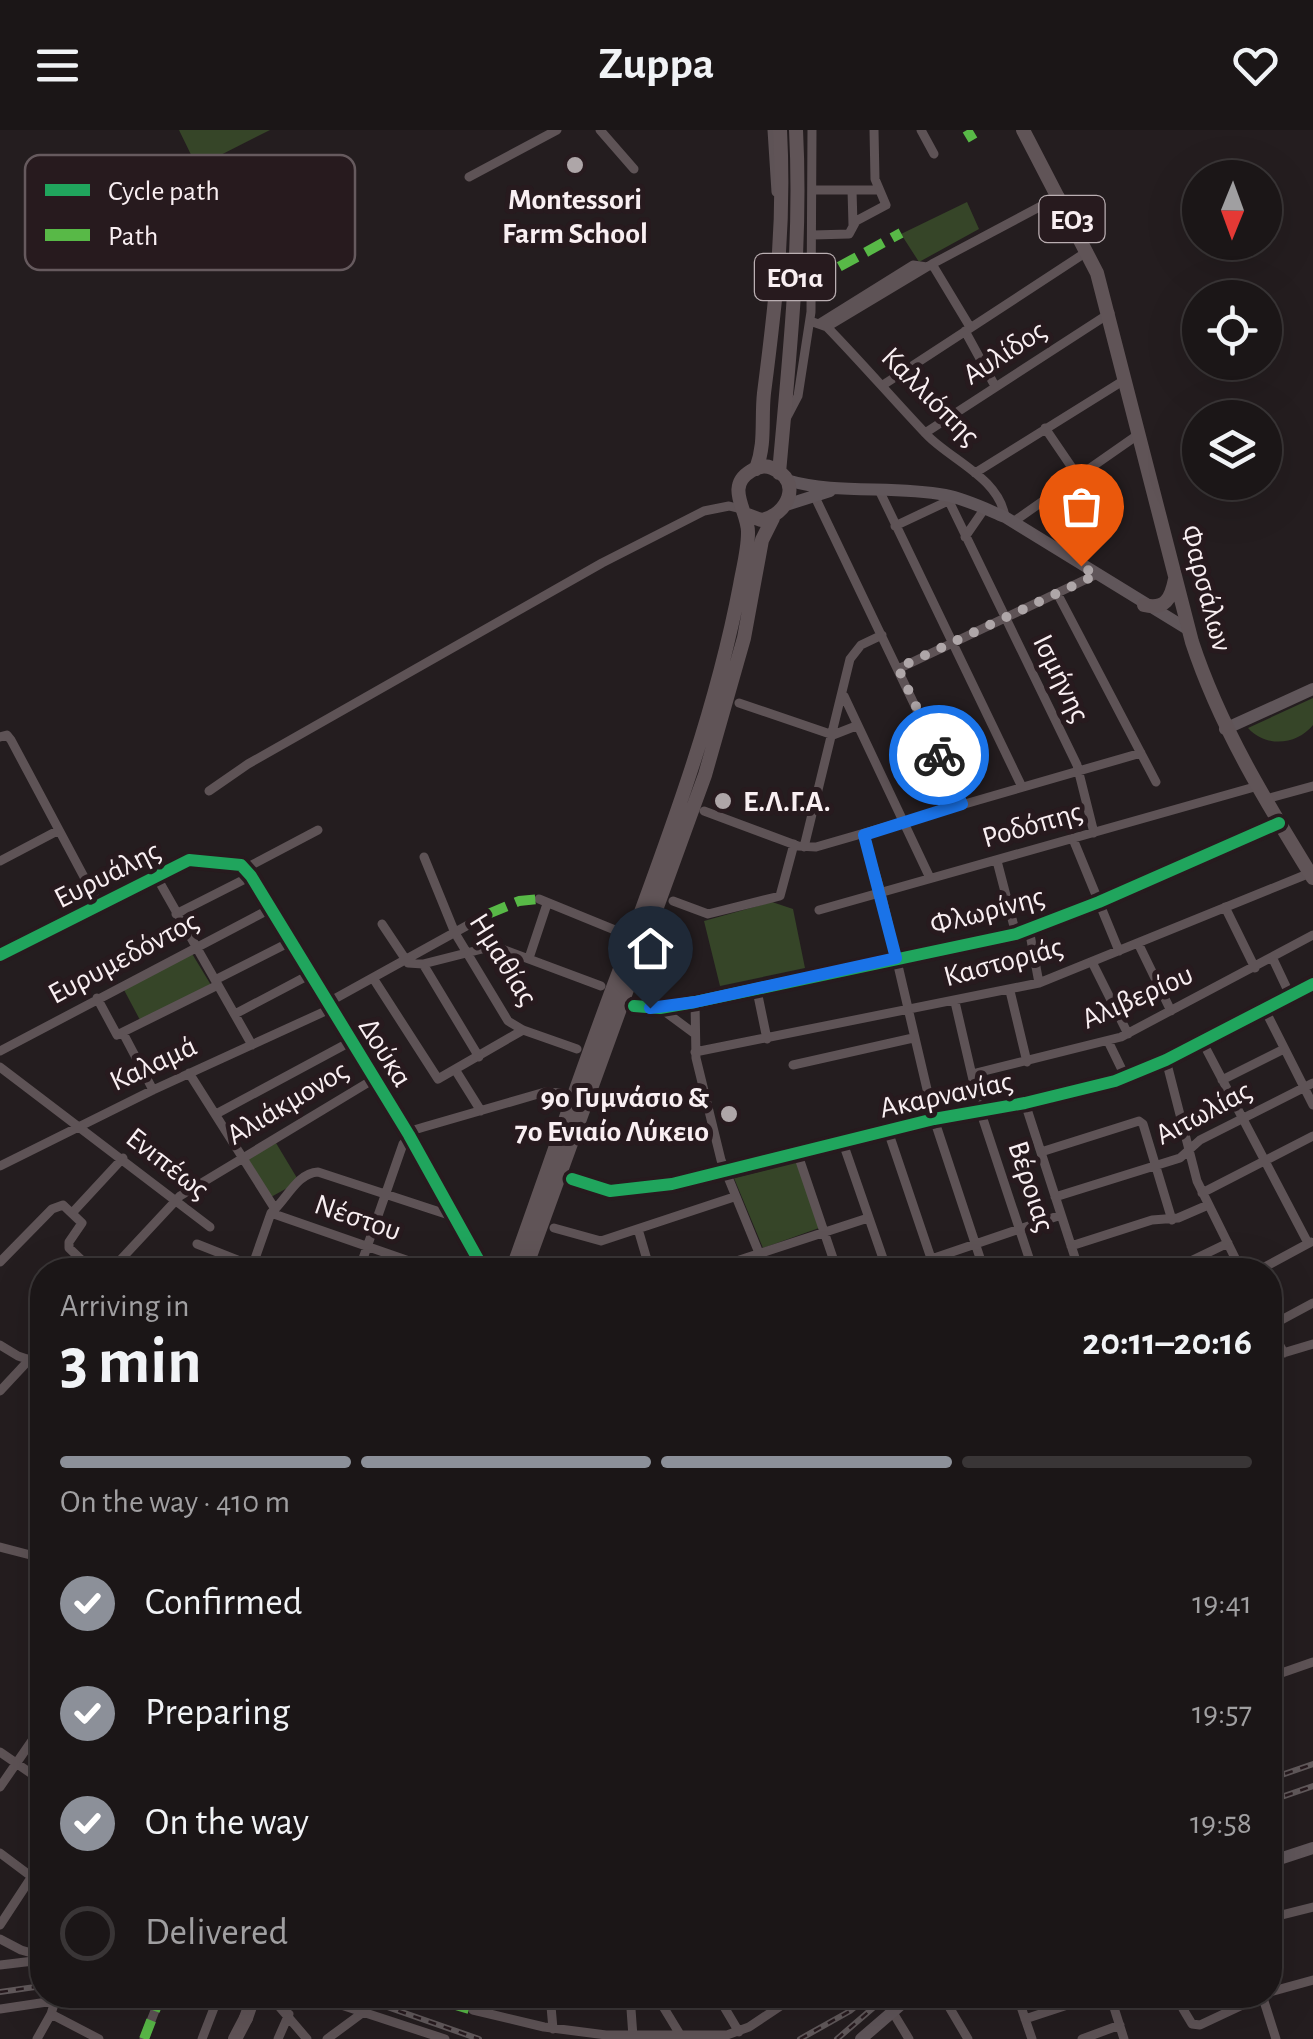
<!DOCTYPE html>
<meta charset="utf-8">
<style>
body{margin:0;font-family:"Alegreya Sans",sans-serif;background:#282324;color:#f1f3f6;height:100vh;display:flex;flex-direction:column;font-size:38px;white-space:nowrap}
*{box-sizing:border-box;margin:0}
p{font-size:32px;color:#a09fa1}
.icon{flex:none;width:55px;height:55px;fill:none;stroke:currentColor;stroke-width:2;stroke-linecap:round;stroke-linejoin:round}
.map{position:relative;flex:1;overflow:hidden}
.sheet{position:absolute;left:30px;top:1128px;width:1252px;height:750px;display:flex;flex-direction:column;background:#1b1617;border-radius:40px;box-shadow:0 10px 40px #0002,0 0 0 2px #393536}
.sheet>*{flex:none}
.needle{width:65px;rotate:181deg}
.fabs{position:absolute;left:1182px;top:30px;display:grid;gap:20px}
.fabs a{display:grid;place-items:center;width:100px;height:100px;border-radius:50%;background:#1b1617;box-shadow:0 10px 40px #0002,0 0 0 2px #393536;font-size:50px}
.pin{position:absolute;display:grid;place-items:center;width:85px;height:85px;color:#fff;margin:-102px -42px;border-radius:50% 50% 50% 0;rotate:-45deg;box-shadow:0 0 10px #0007}
.pin .icon{rotate:45deg}
.courier{position:absolute;display:grid;place-items:center;width:100px;height:100px;margin:-50px;border:8px solid #1a73e8;border-radius:50%;background:#fff;color:#222;box-shadow:0 2px 12px #0007}
.overview em{font-style:normal;font-weight:700}
.overview div{display:flex;flex-direction:column-reverse}
.overview{display:flex;align-items:center;justify-content:space-between;height:170px;padding:0 30px}
h1{font-size:65px;font-weight:700;line-height:75px}
.bar{display:grid;grid-template-columns:repeat(4,1fr);gap:15px 10px;align-content:center;height:120px;padding:0 30px}
.bar i{height:12px;border-radius:8px;background:#393536}
.bar .selected{background:#8c9099}
.bar p{grid-column:span 4}
ol{padding:0 30px;list-style:none}
li{display:flex;align-items:center;gap:30px;height:110px}
li p{margin-inline-start:auto}
li .icon{padding:10px;border-radius:50%;background:#8c9099;color:#fff;stroke-width:4}
li:last-child{color:#a09fa1}
li i{width:55px;height:55px;border:5px solid #393536;border-radius:50%}
header{display:flex;justify-content:space-between;align-items:center;height:130px;padding:0 30px;background:#1b1617;font-size:45px;font-weight:700}
.map>svg:first-child{display:block}
</style>
<header><svg class="icon" aria-label="menu" viewBox="0 0 24 24"><path d="M4 6h16M4 12h16M4 18h16"/></svg>Zuppa<svg class="icon" aria-label="heart" viewBox="0 0 24 24"><path d="M12 20l-8-8c-3-5 5-10 8-4 3-6 11-1 8 4z"/></svg></header>
<div class="map">
<svg width="1313" height="1909" viewBox="0 0 1313 1909">
<rect width="100%" height="100%" fill="#241d1f"/>
<path fill="#364528" d="M179,0h91l-73,37z
M967,72l12,27 -60,33 -18,-28z
M1313,568v27c-16,20 -47,23 -65,3z
M772,772l21,7 12,59 -85,18 -16,-65z
M191,822l20,33 -71,35 -17,-32z
M276,1013l21,35 -8,9 -18,10 -23,-38z
M797,1032l22,66 -56,20 -29,-70z"/>
<g fill="none" stroke-linecap="round" stroke-linejoin="round">
<path stroke="#5e5356" stroke-width="9" d="M600,0l34,39
M772,0l4,62
M921,0l13,24
M469,47l88,-47
M813,60h66
M852,60l1,35
M813,105l36,-1 7,-13 30,-16 -11,-26 -1,-49
M932,134l38,63
M810,191l17,6c34,35 66,72 100,108 24,25 72,43 78,82
M820,193l93,-58 14,2
M827,197l105,-63 128,-68
M965,201l30,55
M883,255l205,-134
M787,287l11,-21 13,-84 1,-182
M1045,298l32,47
M925,303l185,-120
M975,343l151,-94
M880,362l142,295
M814,365l148,309
M946,365l131,270 17,68
M1013,392l126,-88
M895,396l53,-25
M965,407l20,-29
M1057,463l99,189
M898,539l197,-94
M844,566l86,182
M739,573l94,32 23,-9
M0,607l7,-2 4,5 88,165
M209,661l39,-27 354,-201 102,-52 25,-5 12,3
M1266,669l47,-13
M704,681l94,35 18,1 325,-94
M864,705l17,58 53,226 50,151
M1073,709l46,112
M804,717l46,-188 11,-14 21,-10
M424,727l31,76 53,88 15,9 54,19
M0,731l59,-31
M997,731l19,73
M246,738l72,-38
M156,746l96,169
M539,769l93,38
M673,771l35,13 72,-18 14,-52
M1225,777l30,61
M819,780l439,-124
M176,784l75,-38
M382,794l26,39 15,1 71,-18 107,40
M1029,799l10,54
M1138,813l33,68
M0,825l189,-95 52,5 10,11 158,259 75,135
M529,828l17,-51
M1273,829l17,36
M1092,832l36,72
M423,834l56,93
M373,848l65,101 85,-49
M215,850l75,-38
M756,856l11,53
M1010,861l17,71
M97,868l20,37 101,-50
M695,872l1,56 25,102 45,110
M955,872l25,108 53,160
M327,873l161,-89
M634,876l26,2 35,-6 321,-68 83,-32 180,-79
M660,878l35,26
M1264,878l49,97
M235,884l74,-39
M123,903l30,57
M1108,911l18,37
M1202,911l106,202
M0,921l270,-142
M695,922l344,-69 271,-110
M1166,930l31,121 44,89
M793,935l120,-27
M0,937l210,160
M456,941l25,40
M189,943l86,136
M972,944l149,-37 192,-102
M1222,950l62,-31
M1025,973l54,167
M216,984l134,-72
M888,1001l47,139
M843,1013l44,127
M1041,1022l98,-31 4,3 29,96
M798,1025l39,115
M0,1036l153,-76 177,-81
M572,1049l38,12 62,-7 262,-65 91,-16 90,-22 51,-21 147,-76
M1202,1063l111,-57
M1055,1067l125,-39 20,-18 113,-57
M73,1082l50,-54
M271,1083c16,-14 26,-40 47,-41l137,45
M554,1098l47,13 133,-44
M638,1099l12,41
M197,1114l66,26
M1071,1116l81,-26 26,-2 30,-13
M0,1132l52,-53 11,-4 19,18 -13,19v6l23,22
M111,1140l69,-74 194,-117
M251,1140l20,-57 164,57
M359,1140l44,-126 11,-14 10,-3 121,-35 16,1
M709,1140l159,-52
M899,1140l162,-55
M1172,1140l56,-27
M1259,1140l52,-28
M1270,1196l43,-23
M1270,1198l14,25
M0,1215l18,11 24,8
M1270,1227l43,-13
M0,1261l42,-45
M0,1417l42,11
M1270,1547l43,-15
M0,1622l42,29
M0,1657l42,-61
M0,1723l32,24
M1270,1788l43,-11
M0,1795l42,-64
M0,1809l21,11 21,6
M0,1835l42,-5
M1270,1862l43,-12
M230,1865l47,9 55,-2 113,37
M472,1865l1,15 71,17 62,8h121l22,-8 48,-32
M550,1865l3,34
M630,1865l3,42
M656,1865l25,41
M717,1865l22,37
M942,1865l26,44
M1017,1865l15,44
M1110,1865l14,44
M1262,1865l14,44
M277,1874l30,35
M0,1879l94,-14
M1183,1879l9,15 8,1 64,-30
M892,1881l17,28
M51,1884l48,25
M1025,1889l73,-24
M37,1909l14,-25 4,-13
M144,1909l17,-44
M202,1909l17,-44
M278,1909l11,-25
M327,1909l38,-28
M1082,1909l38,-14"/>
<path stroke="#60565a" stroke-width="12" d="M786,350c52,15 107,5 159,15 21,4 41,14 60,22l184,113
M786,375l44,-14
M1225,599l88,-40
M1270,1732l43,-14
M861,1909l51,-44"/>
<path stroke="#605457" stroke-width="14" d="M1023,0l74,143 95,369c28,85 74,160 121,236
M756,339c10,-26 5,-49 8,-76 12,-93 21,-169 16,-263
M779,343c10,-114 23,-228 17,-343
M1144,475c21,5 27,-6 31,-26
M512,1140c36,-100 70,-201 108,-301 46,-125 95,-252 120,-384 3,-17 8,-35 8,-52 1,-21 -24,-46 3,-62 6,-4 14,-6 21,-3 32,13 15,48 -11,52l-16,-6
M525,1140l180,-495 39,-137 18,-98 11,-22
M235,1909l11,-21"/>
<defs>
<path id="rail" d="M1270,1649l43,-15
M1270,1671l43,-15
M0,1862l42,-6
M353,1865l126,44
M800,1909l50,-28 20,-16
M837,1909l51,-44"/>
</defs>
<use href="#rail" stroke="#61595b" stroke-width="6"/>
<use href="#rail" stroke="#271a1e" stroke-width="2.5" stroke-dasharray="8" stroke-linecap="butt"/>
<path stroke="#605457" stroke-width="14" d="M246,1888l8,-23"/>
<path stroke="#58b947" stroke-width="10" stroke-dasharray="20 10" stroke-linecap="butt" d="M967,0l6,10
M813,151l88,-48
M488,784l31,-13 20,-2
M421,1865l52,15
M144,1909l17,-44"/>
<defs>
<path id="cycleway" d="M0,825l189,-95 52,5 10,11 158,259 75,135
M634,876l26,2 35,-6 321,-68 83,-32 180,-79
M572,1049l38,12 62,-7 262,-65 91,-16 90,-22 51,-21 147,-76"/>
</defs>
<use href="#cycleway" stroke="#271a1e" stroke-width="19"/>
<use href="#cycleway" stroke="#20a55d" stroke-width="12"/>
</g>
<g fill="none" stroke-linecap="round" stroke-linejoin="round">
<path stroke="#aea6a8" stroke-width="10" stroke-dasharray="0 18" d="M939,625l-41,-87 198,-93 -15,-9"/>
<path stroke="#1a73e8" stroke-width="12" d="M650,878l45,-6 201,-44 -32,-123 98,-31 -23,-49"/>
</g>
<g fill="#aea6a8" stroke="#271a1e" stroke-width="4">
<circle cx="575" cy="35" r="10"/>
<circle cx="723" cy="671" r="10"/>
<circle cx="729" cy="984" r="10"/>
</g>
<g text-anchor="middle" stroke-width="10" stroke-linejoin="round" paint-order="stroke">
<g fill="#271a1e" stroke="#baafb2" stroke-width="2.5">
<rect x="1039.5" y="66" width="65" height="46" rx="8"/>
<rect x="755" y="124" width="80" height="46" rx="8"/>
</g>
<g font-size="28" font-weight="bold" fill="#f9eff2">
<text x="1072" y="99">ΕΟ3</text>
<text x="795" y="157">ΕΟ1α</text>
</g>
<g font-size="30" font-weight="bold" fill="#f9eff2" stroke="#271a1e">
<text x="575" y="79">Montessori<tspan x="575" dy="34">Farm School</tspan></text>
<text x="743" y="681" text-anchor="start">Ε.Λ.Γ.Α.</text>
<text x="709" y="977" text-anchor="end">9ο Γυμνάσιο &amp;<tspan x="709" dy="34">7ο Ενιαίο Λύκειο</tspan></text>
</g>
<g font-size="30" fill="#f9eff2" stroke="#271a1e">
<text transform="translate(1004 222) rotate(-33)" y="10">Αυλίδος</text>
<text transform="translate(931 266) rotate(45)" y="10">Καλλιόπης</text>
<text transform="translate(1207 458) rotate(75)" y="10">Φαρσάλων</text>
<text transform="translate(1062 548) rotate(64)" y="10">Ισμήνης</text>
<text transform="translate(1032 694) rotate(-16)" y="10">Ροδόπης</text>
<text transform="translate(107 744) rotate(-27)" y="10">Ευρυάλης</text>
<text transform="translate(987 780) rotate(-15)" y="10">Φλωρίνης</text>
<text transform="translate(123 827) rotate(-28)" y="10">Ευρυμεδόντος</text>
<text transform="translate(504 829) rotate(58)" y="10">Ημαθίας</text>
<text transform="translate(1003 831) rotate(-15)" y="10">Καστοριάς</text>
<text transform="translate(1137 866) rotate(-24)" y="10">Αλιβερίου</text>
<text transform="translate(386 922) rotate(58)" y="10">Δούκα</text>
<text transform="translate(153 933) rotate(-25)" y="10">Καλαμά</text>
<text transform="translate(946 964) rotate(-12)" y="10">Ακαρνανίας</text>
<text transform="translate(287 972) rotate(-31)" y="10">Αλιάκμονος</text>
<text transform="translate(1203 982) rotate(-28)" y="10">Αιτωλίας</text>
<text transform="translate(168 1033) rotate(38)" y="10">Ενιπέως</text>
<text transform="translate(1032 1056) rotate(72)" y="10">Βέροιας</text>
<text transform="translate(358 1087) rotate(19)" y="10">Νέστου</text>
</g>
</g>
<rect x="25" y="25" width="330" height="115" rx="15" fill="#271a1e" stroke="#665a5e" stroke-width="2.5"/>
<rect x="45" y="54" width="45" height="12" fill="#20a55d"/>
<rect x="45" y="99" width="45" height="12" fill="#58b947"/>
<g font-size="28" fill="#f9eff2">
<text x="108" y="70">Cycle path</text>
<text x="108" y="115">Path</text>
</g>
</svg>
<div class="fabs">
<a><svg class="needle" viewBox="-14 -14 28 28"><path d="M0-13l5 13h-10z" fill="#e53935"/><path d="M0 13l5-13h-10z" fill="#a09fa1"/></svg></a>
<a><svg class="icon" aria-label="locate" viewBox="0 0 24 24"><circle cx="12" cy="12" r="6"/><path d="M12 2v4M12 18v4M2 12h4M18 12h4"/></svg></a>
<a><svg class="icon" aria-label="layers" viewBox="0 0 24 24"><path d="M12 4l9 5-9 5-9-5zM3 14l9 5 9-5"/></svg></a>
</div>
<div class="pin" style="left:1081px;top:436px;background:#ea580c"><svg class="icon" aria-label="bag" viewBox="0 0 24 24"><path d="M5 8h14l-1 12H6zM9 8a3 3 0 0 1 6 0"/></svg></div>
<div class="pin" style="left:650px;top:878px;background:#1f2937"><svg class="icon" aria-label="home" viewBox="0 0 24 24"><path d="M3 11l9-7 9 7M6 9v11h12V9"/></svg></div>
<div class="courier" style="left:939px;top:625px"><svg class="icon" aria-label="bike" viewBox="0 0 24 24"><circle cx="6" cy="16" r="4"/><circle cx="18" cy="16" r="4"/><path d="M6 16l4-8h5l3 8M10 8l3 8H6M13 5h3"/></svg></div>
<section class="sheet">
<div class="overview"><div><h1>3 min</h1><p>Arriving in</p></div><em>20:11–20:16</em></div>
<div class="bar"><i class="selected"></i><i class="selected"></i><i class="selected"></i><i></i><p>On the way · 410 m</p></div>
<ol>
<li><svg class="icon" aria-label="check" viewBox="0 0 24 24"><path d="M5 12l5 5 9-10"/></svg>Confirmed<p>19:41</p></li>
<li><svg class="icon" aria-label="check" viewBox="0 0 24 24"><path d="M5 12l5 5 9-10"/></svg>Preparing<p>19:57</p></li>
<li><svg class="icon" aria-label="check" viewBox="0 0 24 24"><path d="M5 12l5 5 9-10"/></svg>On the way<p>19:58</p></li>
<li><i></i>Delivered</li>
</ol>
</section>
</div>
